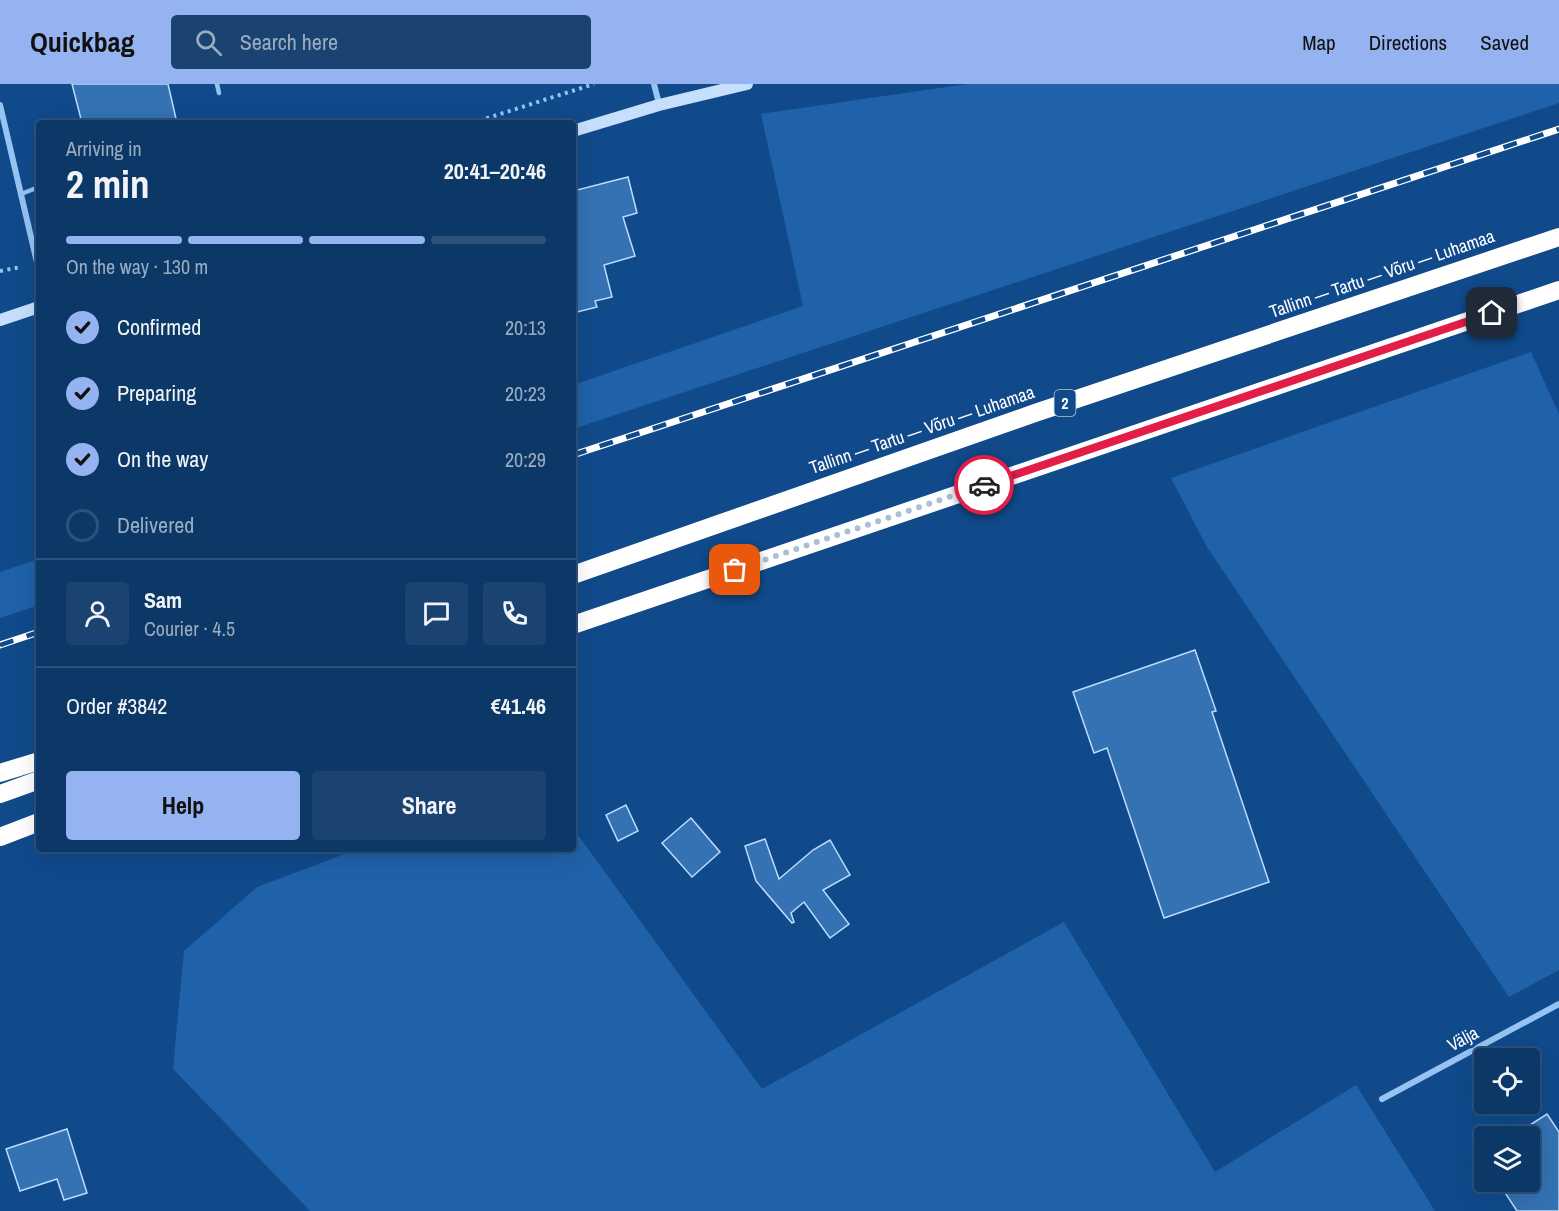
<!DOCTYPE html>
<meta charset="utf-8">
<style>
body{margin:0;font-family:"Archivo Narrow",sans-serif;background:#1a4371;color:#f1f3f6;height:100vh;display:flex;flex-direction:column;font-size:22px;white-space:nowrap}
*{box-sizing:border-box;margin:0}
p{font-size:20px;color:#9aacc0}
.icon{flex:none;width:33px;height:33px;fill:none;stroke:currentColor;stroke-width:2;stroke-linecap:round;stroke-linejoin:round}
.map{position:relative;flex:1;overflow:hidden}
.details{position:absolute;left:36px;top:36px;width:540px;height:732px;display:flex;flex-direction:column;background:#0c3868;border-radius:6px;box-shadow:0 6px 24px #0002,0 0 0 2px #2c527c}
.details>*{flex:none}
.fabs{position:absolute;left:1474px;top:964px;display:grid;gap:12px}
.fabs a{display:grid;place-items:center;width:66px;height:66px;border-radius:6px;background:#0c3868;box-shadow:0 6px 24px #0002,0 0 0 2px #2c527c;font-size:30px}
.pin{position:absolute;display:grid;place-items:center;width:51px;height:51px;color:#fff;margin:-26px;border-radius:12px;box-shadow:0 3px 9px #0006}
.courier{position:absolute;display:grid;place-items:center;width:60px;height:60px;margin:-30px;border:4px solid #e11d48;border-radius:50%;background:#fff;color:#222;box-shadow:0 2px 8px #0007}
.headline em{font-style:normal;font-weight:700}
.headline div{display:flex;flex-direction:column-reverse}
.headline{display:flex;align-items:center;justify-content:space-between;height:102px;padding:0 30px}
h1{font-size:39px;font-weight:700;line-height:45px}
.bar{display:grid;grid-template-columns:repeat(4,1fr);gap:9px 6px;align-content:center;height:72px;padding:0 30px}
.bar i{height:8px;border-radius:4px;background:#2c527c}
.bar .on{background:#95b2f1}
.bar p{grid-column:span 4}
.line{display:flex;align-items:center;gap:15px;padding:0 30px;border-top:2px solid #2c527c}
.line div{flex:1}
.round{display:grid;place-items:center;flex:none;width:63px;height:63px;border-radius:6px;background:#1a4371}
ol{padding:0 30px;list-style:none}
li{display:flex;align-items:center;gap:18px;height:66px}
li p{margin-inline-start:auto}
li .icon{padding:6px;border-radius:50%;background:#95b2f1;color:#111;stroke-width:4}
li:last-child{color:#9aacc0}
li i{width:33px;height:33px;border:3px solid #2c527c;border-radius:50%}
.cta{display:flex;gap:12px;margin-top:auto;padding:12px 30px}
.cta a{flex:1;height:69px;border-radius:6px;background:#95b2f1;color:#111;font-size:24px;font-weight:700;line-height:69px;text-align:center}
.cta a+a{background:#1a4371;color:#f1f3f6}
header{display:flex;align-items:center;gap:36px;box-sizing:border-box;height:84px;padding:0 30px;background:#95b2f1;color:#111}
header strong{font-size:28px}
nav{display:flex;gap:33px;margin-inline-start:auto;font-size:21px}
.search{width:420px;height:54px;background:#1a4371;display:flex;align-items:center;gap:15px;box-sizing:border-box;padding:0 21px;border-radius:6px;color:#9aacc0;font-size:22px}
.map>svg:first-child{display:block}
</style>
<header>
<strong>Quickbag</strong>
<div class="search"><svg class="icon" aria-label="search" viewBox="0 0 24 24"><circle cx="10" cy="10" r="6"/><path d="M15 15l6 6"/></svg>Search here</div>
<nav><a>Map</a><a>Directions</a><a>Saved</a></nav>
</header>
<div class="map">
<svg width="1559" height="1127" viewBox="0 0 1559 1127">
<rect width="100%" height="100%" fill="#104a8b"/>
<path fill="#1f62a9" d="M967,0h592v19l-986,326v-44l230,-79 -42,-192z
M1531,268l28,62v556l-50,27 -302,-450 -36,-69z
M39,475v46l-39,13v-46z
M573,744l189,261 302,-167 151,250 141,-87 79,126h-1125l-137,-142 11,-118 73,-64 101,-38h215z"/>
<path fill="#3472b3" stroke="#bddcfd" stroke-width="1.5" d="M72,0h96l9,39h-95z
M628,93l9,36 -14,4 12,39 -31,9 8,32 -17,4 2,6 -24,6v-122z
M1195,566l21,61 -4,1 57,170 -105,36 -57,-170 -13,5 -21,-61z
M626,721l12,26 -20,10 -12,-26z
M691,734l29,34 -28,25 -30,-34z
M765,755l14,40 34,-29 17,-10 20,35 -27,15 26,34 -19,14 -26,-36 -13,11 3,9 -2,1 -36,-42 -11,-35z
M1547,1030l12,18v79h-42l-19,-29h32v-57z
M67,1045l20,64 -23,7 -7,-21 -37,12 -14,-42z"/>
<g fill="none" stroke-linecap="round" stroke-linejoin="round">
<path stroke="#97c3f2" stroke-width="4" stroke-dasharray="3 4.5" stroke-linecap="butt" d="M472,39l122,-39
M0,187l21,-4"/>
<path stroke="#97c3f2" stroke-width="4.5" d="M217,0l2,9
M21,110l18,-7"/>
<path stroke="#97c3f2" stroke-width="6" d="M654,0l5,20
M0,21l39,166
M1382,1015l177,-95"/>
<path stroke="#c5dffc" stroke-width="12" d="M573,47l86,-26 88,-21
M0,236l39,-13"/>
<path stroke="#fff" stroke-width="18" d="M573,491l462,-162 524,-176
M573,541l986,-335
M0,689l39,-12
M0,710l39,-14
M0,753l39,-15"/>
<defs>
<path id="rail" d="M573,371l986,-326
M0,561l39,-13"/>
</defs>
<use href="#rail" stroke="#fff" stroke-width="7"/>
<use href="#rail" stroke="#104a8b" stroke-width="4.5" stroke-dasharray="14" stroke-linecap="butt"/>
</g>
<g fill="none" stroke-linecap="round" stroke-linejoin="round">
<path stroke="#abc0d6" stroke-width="6" stroke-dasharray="0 10.8" d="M735,486l249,-85"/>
<path stroke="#e11d48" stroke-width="8" d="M984,401l508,-172"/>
</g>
<g text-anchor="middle" stroke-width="6" stroke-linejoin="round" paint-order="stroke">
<rect fill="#104a8b" stroke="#b7c9dc" stroke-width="1.5" x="1054.5" y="306" width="21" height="26" rx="4.5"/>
<g font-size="16" font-weight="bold" fill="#fff">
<text x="1065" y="325">2</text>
</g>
<g font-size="18" fill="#fff" stroke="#104a8b">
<text transform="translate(1382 190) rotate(-19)" y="6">Tallinn — Tartu — Võru — Luhamaa</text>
<text transform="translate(922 346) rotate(-19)" y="6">Tallinn — Tartu — Võru — Luhamaa</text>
<text transform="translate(1463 955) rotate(-28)" y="6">Välja</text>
</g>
</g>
</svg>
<div class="fabs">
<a><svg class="icon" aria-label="locate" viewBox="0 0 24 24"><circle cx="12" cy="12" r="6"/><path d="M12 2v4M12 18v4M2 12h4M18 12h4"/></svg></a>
<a><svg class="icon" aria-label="layers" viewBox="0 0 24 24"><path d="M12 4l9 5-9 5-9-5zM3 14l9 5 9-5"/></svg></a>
</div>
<div class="pin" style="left:735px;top:486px;background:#ea580c"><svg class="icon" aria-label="bag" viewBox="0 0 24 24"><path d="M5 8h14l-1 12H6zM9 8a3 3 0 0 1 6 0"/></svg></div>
<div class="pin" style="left:1492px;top:229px;background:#1f2937"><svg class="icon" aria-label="home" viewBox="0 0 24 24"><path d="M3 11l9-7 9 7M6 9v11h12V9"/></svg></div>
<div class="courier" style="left:984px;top:401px"><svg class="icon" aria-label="car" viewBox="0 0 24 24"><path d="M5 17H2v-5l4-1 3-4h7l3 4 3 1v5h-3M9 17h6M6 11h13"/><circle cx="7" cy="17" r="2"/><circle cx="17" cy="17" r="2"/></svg></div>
<section class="details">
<div class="headline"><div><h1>2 min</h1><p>Arriving in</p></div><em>20:41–20:46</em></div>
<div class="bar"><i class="on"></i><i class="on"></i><i class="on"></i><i></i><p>On the way · 130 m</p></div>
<ol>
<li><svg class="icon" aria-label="check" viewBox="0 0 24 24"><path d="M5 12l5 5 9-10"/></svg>Confirmed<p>20:13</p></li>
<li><svg class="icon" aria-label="check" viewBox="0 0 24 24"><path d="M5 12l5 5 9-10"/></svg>Preparing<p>20:23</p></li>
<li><svg class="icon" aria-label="check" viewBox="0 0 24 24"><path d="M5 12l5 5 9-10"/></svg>On the way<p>20:29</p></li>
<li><i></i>Delivered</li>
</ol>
<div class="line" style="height:108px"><a class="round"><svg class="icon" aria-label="person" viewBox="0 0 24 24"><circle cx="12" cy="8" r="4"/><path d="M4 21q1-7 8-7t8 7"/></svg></a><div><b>Sam</b><p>Courier · 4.5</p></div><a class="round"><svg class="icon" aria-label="chat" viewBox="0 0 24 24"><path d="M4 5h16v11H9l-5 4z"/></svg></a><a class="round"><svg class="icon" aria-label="phone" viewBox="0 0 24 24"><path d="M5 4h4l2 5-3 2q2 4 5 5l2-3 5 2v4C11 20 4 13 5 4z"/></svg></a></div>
<div class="line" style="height:78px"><div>Order #3842</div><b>€41.46</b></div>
<div class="cta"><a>Help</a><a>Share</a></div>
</section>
</div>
